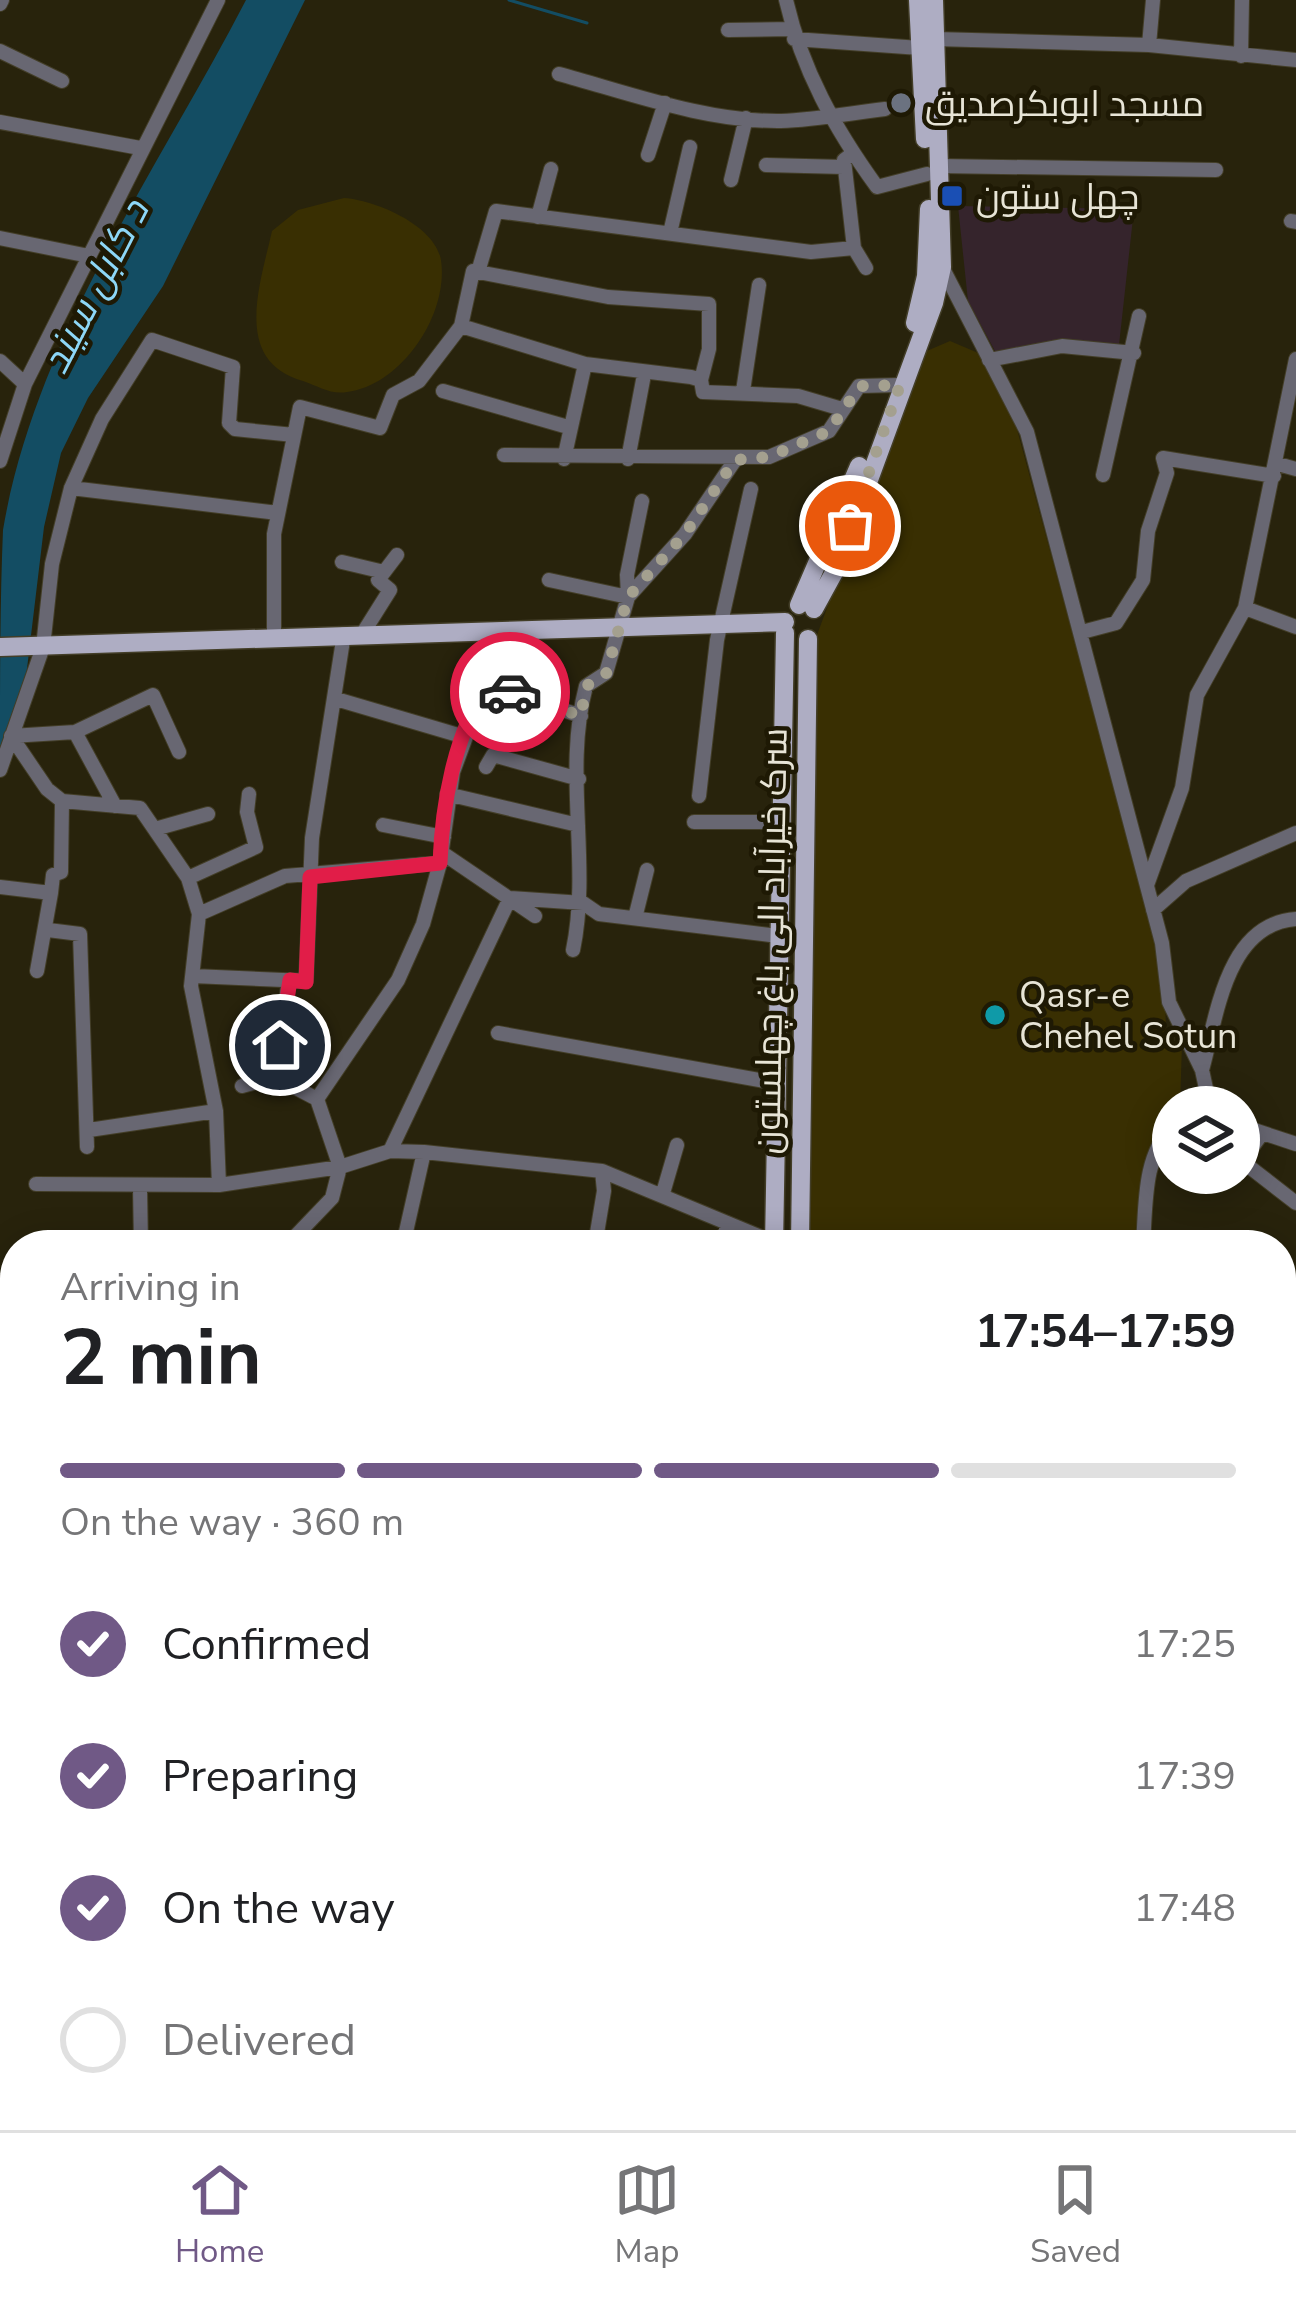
<!DOCTYPE html>
<meta charset="utf-8">
<style>
body{margin:0;font-family:"Nunito Sans",Cairo,sans-serif;background:#f2f2f2;color:#202124;height:100vh;display:flex;flex-direction:column;font-size:45px;white-space:nowrap}
*{box-sizing:border-box;margin:0}
p{font-size:39px;color:#757577}
.icon{flex:none;width:66px;height:66px;fill:none;stroke:currentColor;stroke-width:2;stroke-linecap:round;stroke-linejoin:round}
.map{position:relative;flex:1;overflow:hidden}
.side{position:absolute;left:0px;top:1230px;width:1296px;height:900px;display:flex;flex-direction:column;background:#fff;border-radius:48px 48px 0 0;box-shadow:0 6px 30px #0003}
.side>*{flex:none}
.controls{position:absolute;left:1152px;top:1086px;display:grid;gap:24px}
.controls a{display:grid;place-items:center;width:108px;height:108px;border-radius:50%;background:#fff;box-shadow:0 6px 30px #0003;font-size:60px}
.pin{position:absolute;display:grid;place-items:center;width:102px;height:102px;color:#fff;margin:-51px;border:6px solid #fff;border-radius:50%;box-shadow:0 3px 12px #0007}
.courier{position:absolute;display:grid;place-items:center;width:120px;height:120px;margin:-60px;border:9px solid #e11d48;border-radius:50%;background:#fff;color:#222;box-shadow:0 3px 15px #0007}
.summary em{font-style:normal;font-weight:700}
.summary div{display:flex;flex-direction:column-reverse}
.summary{display:flex;align-items:center;justify-content:space-between;height:204px;padding:0 60px}
h1{font-size:78px;font-weight:700;line-height:90px}
.bar{display:grid;grid-template-columns:repeat(4,1fr);gap:18px 12px;align-content:center;height:144px;padding:0 60px}
.bar i{height:15px;border-radius:9px;background:#e0e0e0}
.bar .active{background:#705986}
.bar p{grid-column:span 4}
ol{padding:0 60px;list-style:none}
li{display:flex;align-items:center;gap:36px;height:132px}
li p{margin-inline-start:auto}
li .icon{padding:12px;border-radius:50%;background:#705986;color:#fff;stroke-width:4}
li:last-child{color:#757577}
li i{width:66px;height:66px;border:6px solid #e0e0e0;border-radius:50%}
.tab-bar{display:flex;justify-content:space-around;align-items:center;height:168px;border-top:3px solid #e0e0e0;background:#fff;font-size:33px;color:#757577}
.tab-bar a{display:grid;justify-items:center;gap:6px}
.tab-bar .active{color:#705986}
.map>svg:first-child{display:block}
</style>
<div class="map">
<svg width="1296" height="2130" viewBox="0 0 1296 2130">
<rect width="100%" height="100%" fill="#28230c"/>
<path fill="#35242c" d="M958,206l176,3 -15,136 -55,-4 -68,12 -28,-52z"/>
<path fill="#392f02" d="M344,198c31,2 91,27 97,62 8,54 -39,125 -94,132 -16,3 -29,-6 -44,-11 -71,-20 -43,-96 -31,-150l26,-21z
M950,341l33,14 29,56 153,563 1,69 16,1 -2,63h-7v16l-20,12 -11,110h-334l6,-602 108,-290z"/>
<path fill="#134d63" d="M246,0h59l-142,286 -75,112 -27,55 -17,74 -18,150 -26,73c0,-71 0,-149 3,-220 32,-191 155,-360 243,-530z"/>
<g fill="none" stroke-linecap="round" stroke-linejoin="round">
<path stroke="#134d63" stroke-width="3" d="M509,0l78,23"/>
<defs>
<path id="minor" d="M786,0c16,70 49,129 91,187l50,-13
M0,4l2,-4
M728,30l65,-1
M794,39l126,9
M935,39l214,6 147,15
M1149,45l4,-45
M0,51l62,30
M1241,56l1,-56
M559,74c70,19 148,48 222,47 34,-1 70,-8 104,-12
M0,122l140,26
M852,154l-8,6 10,88 12,20
M648,155l17,-52
M766,165l78,2
M939,166l277,4
M731,180l15,-62
M538,217l13,-48
M1291,221l5,1
M670,233l20,-86
M0,238l89,18
M942,267l85,165 135,511 7,59 33,68 8,37
M478,272l18,-61 315,41 43,-4
M461,326l124,38 106,13 10,3 2,12 95,4 44,13
M989,360l73,-14 72,7
M0,361l25,23
M443,391l125,36
M743,391l16,-106
M504,455l265,2 60,-26 30,-45 41,-1
M564,459l21,-95
M628,459l15,-79
M0,461l25,-77 193,-384
M1278,464l18,5
M1103,475l36,-159
M71,488l207,25
M342,562l42,10
M549,580l79,17 -1,-22 15,-74
M1245,608l51,19
M1082,632l34,-9 27,-43 5,-49 19,-58 -4,-15 111,18
M363,633l27,-43 -12,-10 19,-25
M274,636v-102l26,-127 80,21 13,-33 26,-14 42,-55 12,-55 135,26 101,7v45l-8,31
M336,699l129,38
M75,732l40,74
M11,736l36,53 15,12 78,7 48,70 11,36 -8,72 25,125 3,74
M11,736l64,-4 78,-37 26,57
M486,767l7,-12 86,24
M0,770l43,-123 9,-83 19,-76 31,-69 50,-79 81,27 -4,56 6,6 59,6
M447,794l131,31
M699,796l18,-156 34,-151
M694,822h87
M383,825l61,12
M155,829l53,-15
M441,852l94,64
M188,878l68,-31 -9,-35 2,-18
M1147,885l35,-97 15,-93 48,-87 51,-249
M0,887l51,6 -14,78
M51,893l2,-18 8,-3 1,-71
M1153,910l33,-29 110,-48
M199,914l86,-38 155,-13
M635,918l12,-48
M48,930l32,4 7,213
M573,950c18,-87 -10,-178 13,-264l20,-13 22,-76 57,-63 50,-74
M193,976l113,5 6,-143 32,-204
M498,1033l278,50
M1202,1070c15,-54 24,-146 94,-151
M275,1077l14,-97
M242,1086l33,-9 42,22
M1239,1125l57,19
M89,1130l127,-19
M1261,1135l-13,18 -1,12 49,38
M390,1151l120,-253 73,5 16,11 179,22
M36,1184l183,1 121,-18 50,-16 34,1 178,19 171,71
M140,1188l1,57
M663,1193l14,-48
M287,1245l45,-47 8,-31 -23,-68 81,-119 25,-56 17,-61 13,-91 31,-84 9,-2 88,30
M403,1245l21,-93
M595,1245l9,-54 -2,-20
M721,1245l7,-21
M1143,1245c3,-42 0,-88 30,-120
M0,1339h15
M0,1448l15,-10
M6,1496l9,-3
M0,1559l15,-2
M0,1654l15,-4
M1281,1661l15,-11
M0,1725l15,-3
M0,1777h15
M0,1817l15,3
M1281,1846l15,22
M0,1891l15,5
M0,2038l15,1
M166,2115l141,3v12
M559,2115l-4,10 19,5
M1045,2115l56,15
M480,2130l6,-15
M830,2130l11,-8
M1138,2130l3,-15"/>
<path id="major" d="M918,0l7,139
M915,323l11,-47 3,-67
M799,605l60,-139
M814,609l23,-42 97,-264 8,-36 -8,-267
M0,647l785,-25
M774,1245l11,-612
M800,1245l8,-606
M1246,2115l2,15
M1260,2115l2,15"/>
</defs>
<use href="#minor" stroke="#433e28" stroke-width="16"/>
<use href="#major" stroke="#433e28" stroke-width="21"/>
<use href="#minor" stroke="#686772" stroke-width="14"/>
<use href="#major" stroke="#aeadc3" stroke-width="18"/>
</g>
<g fill="none" stroke-linecap="round" stroke-linejoin="round">
<path stroke="#a4a08f" stroke-width="12" stroke-dasharray="0 21.6" d="M510,692l71,24 5,-30 20,-12 22,-77 57,-63 50,-74 34,-3 60,-26 31,-45 40,-1 -50,141"/>
<path stroke="#e11d48" stroke-width="15" d="M280,1045l10,-65 16,2 4,-105 130,-14c2,-56 14,-130 48,-177l22,6"/>
</g>
<circle fill="#6b7280" stroke="#1e1904" stroke-width="4.5" cx="901" cy="103" r="12"/>
<rect fill="#1a4fb4" stroke="#1e1904" stroke-width="4.5" x="940" y="184" width="24" height="24" rx="6"/>
<circle fill="#0f9aa8" stroke="#1e1904" stroke-width="4.5" cx="995" cy="1015" r="12"/>
<g text-anchor="middle" stroke-width="9" stroke-linejoin="round" paint-order="stroke">
<g font-size="36" fill="#e7e4d6" stroke="#1e1904" text-anchor="start">
<text x="925" y="116">مسجد ابوبکرصدیق</text>
<text x="976" y="209">چهل ستون</text>
<text x="1019" y="1007">Qasr-e<tspan x="1019" dy="41">Chehel Sotun</tspan></text>
</g>
<g font-size="36" fill="#e7e4d6" stroke="#1e1904">
<text transform="translate(770 941) rotate(-89)" y="13">سرک خیرآباد الی باغ چهلستون</text>
</g>
<g font-size="39" font-style="italic" fill="#8dd7f7" stroke="#1e1904">
<text transform="translate(94 286) rotate(-63)" y="14">د کابل سيند</text>
</g>
</g>
</svg>
<div class="controls">
<a><svg class="icon" aria-label="layers" viewBox="0 0 24 24"><path d="M12 4l9 5-9 5-9-5zM3 14l9 5 9-5"/></svg></a>
</div>
<div class="pin" style="left:850px;top:526px;background:#ea580c"><svg class="icon" aria-label="bag" viewBox="0 0 24 24"><path d="M5 8h14l-1 12H6zM9 8a3 3 0 0 1 6 0"/></svg></div>
<div class="pin" style="left:280px;top:1045px;background:#1f2937"><svg class="icon" aria-label="home" viewBox="0 0 24 24"><path d="M3 11l9-7 9 7M6 9v11h12V9"/></svg></div>
<div class="courier" style="left:510px;top:692px"><svg class="icon" aria-label="car" viewBox="0 0 24 24"><path d="M5 17H2v-5l4-1 3-4h7l3 4 3 1v5h-3M9 17h6M6 11h13"/><circle cx="7" cy="17" r="2"/><circle cx="17" cy="17" r="2"/></svg></div>
<section class="side">
<div class="summary"><div><h1>2 min</h1><p>Arriving in</p></div><em>17:54–17:59</em></div>
<div class="bar"><i class="active"></i><i class="active"></i><i class="active"></i><i></i><p>On the way · 360 m</p></div>
<ol>
<li><svg class="icon" aria-label="check" viewBox="0 0 24 24"><path d="M5 12l5 5 9-10"/></svg>Confirmed<p>17:25</p></li>
<li><svg class="icon" aria-label="check" viewBox="0 0 24 24"><path d="M5 12l5 5 9-10"/></svg>Preparing<p>17:39</p></li>
<li><svg class="icon" aria-label="check" viewBox="0 0 24 24"><path d="M5 12l5 5 9-10"/></svg>On the way<p>17:48</p></li>
<li><i></i>Delivered</li>
</ol>
</section>
</div>
<nav class="tab-bar">
<a class="active"><svg class="icon" aria-label="home" viewBox="0 0 24 24"><path d="M3 11l9-7 9 7M6 9v11h12V9"/></svg>Home</a>
<a><svg class="icon" aria-label="map" viewBox="0 0 24 24"><path d="M3 6l6-2 6 2 6-2v14l-6 2-6-2-6 2zM9 4v14M15 6v14"/></svg>Map</a>
<a><svg class="icon" aria-label="saved" viewBox="0 0 24 24"><path d="M7 4h10v16l-5-4-5 4z"/></svg>Saved</a>
</nav>
